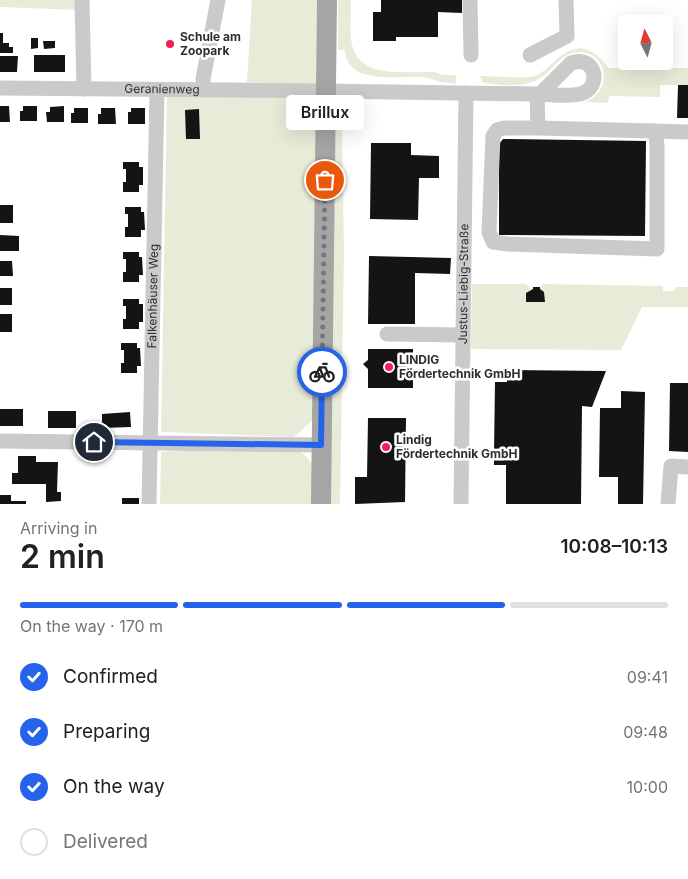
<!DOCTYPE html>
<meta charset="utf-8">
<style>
body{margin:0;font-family:Inter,sans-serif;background:#f2f2f2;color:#202124;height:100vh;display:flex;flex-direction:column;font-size:19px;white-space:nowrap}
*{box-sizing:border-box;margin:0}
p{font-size:16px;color:#757577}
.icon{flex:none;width:28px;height:28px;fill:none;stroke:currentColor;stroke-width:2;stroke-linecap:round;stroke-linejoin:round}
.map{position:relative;height:504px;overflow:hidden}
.panel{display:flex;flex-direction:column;background:#fff;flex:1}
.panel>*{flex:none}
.needle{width:32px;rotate:354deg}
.fabs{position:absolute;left:618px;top:15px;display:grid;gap:10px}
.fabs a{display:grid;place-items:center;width:55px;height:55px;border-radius:5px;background:#fff;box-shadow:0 5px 20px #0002;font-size:25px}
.pin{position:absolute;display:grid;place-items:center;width:42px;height:42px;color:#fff;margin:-21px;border:2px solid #fff;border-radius:50%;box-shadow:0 1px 5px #0007}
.courier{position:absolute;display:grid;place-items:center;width:50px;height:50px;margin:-25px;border:4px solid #2563eb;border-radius:50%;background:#fff;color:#222;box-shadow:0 1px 6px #0007}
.bubble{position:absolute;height:35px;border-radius:5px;background:#fff;box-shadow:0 5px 20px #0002;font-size:16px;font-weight:600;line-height:35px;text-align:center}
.summary em{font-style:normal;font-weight:600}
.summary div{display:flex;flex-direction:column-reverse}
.summary{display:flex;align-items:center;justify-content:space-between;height:85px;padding:0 20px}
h1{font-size:32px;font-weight:600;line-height:38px}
.bar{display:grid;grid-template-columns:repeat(4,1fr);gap:8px 5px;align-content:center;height:60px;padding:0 20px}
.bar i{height:6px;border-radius:4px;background:#e0e0e0}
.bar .on{background:#2563eb}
.bar p{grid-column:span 4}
ol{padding:0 20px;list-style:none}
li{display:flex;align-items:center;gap:15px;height:55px}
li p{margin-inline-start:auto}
li .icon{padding:5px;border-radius:50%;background:#2563eb;color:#fff;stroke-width:4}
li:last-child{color:#757577}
li i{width:28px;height:28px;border:2px solid #e0e0e0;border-radius:50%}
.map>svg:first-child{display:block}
</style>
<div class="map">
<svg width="688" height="504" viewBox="0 0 688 504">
<rect width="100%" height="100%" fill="#fff"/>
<path fill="#e7ecd8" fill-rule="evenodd" d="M0,0h80v10l-80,-3z
M252,0h65l-1,84 -69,-2z
M338,0h13c0,13 -1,26 0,39 5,42 53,32 83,33l9,3h13v9c-5,-1 -11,-1 -16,-2 -6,-2 -11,-5 -19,-5 -23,-1 -75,8 -76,-27h-7z
M580,48c14,2 20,10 29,20h79v17h-28v12l-51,-1 -1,7 -24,-1c28,-8 26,-49 -4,-50 -17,-1 -25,16 -38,25 -15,11 -42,9 -60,5l-2,-6c12,0 45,3 55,0 18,-8 23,-25 45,-28z
M167,96l131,1 18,14 -1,307 -21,19 -133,-5zM185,110h14v29h-13z
M335,127h7l2,125 -4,252h-11l3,-278 3,-27z
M472,284h54l5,5 -5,4v8h18v-9l-4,-3 3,-5 120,2v5h11l1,-4h13v20h-46l-21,43 -150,-1z
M195,449l102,1c23,11 16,33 16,54h-153l1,-52z"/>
<path fill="#141414" d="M381,0h81v13l-24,-1v25h-42v4h-23v-29h8z
M0,33h3v10h6v4h4v6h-13z
M31,38h7v10l-7,1z
M43,41h12v7l-11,1z
M34,55h31v17h-31z
M0,56h18l-1,16h-17z
M678,85h10v33h-11z
M0,106h9l1,16h-10z
M23,106h14v15h-17v-10h3z
M64,106v16h-17l-1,-10h4v-5z
M74,108h14v15h-17v-10h3z
M101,108h14l1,16h-18v-10h3z
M131,108h14v16h-17v-12h3z
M199,109l1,30h-14l-1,-29z
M503,139l143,2 -1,95 -146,-1v-91z
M371,143h40v12l28,1v22h-20l-1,42 -48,-1z
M123,162h16v5h4v18h-4v7h-16v-10h3v-13h-3z
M0,205h13v18h-13z
M125,207h16v5h3l1,18h-4v7h-16v-10h3v-13h-3z
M0,235l19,1v15h-19z
M123,252h16v5h3l1,18h-4v7h-16v-10h3v-13h-3z
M369,256l82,2 -1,16 -35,-1v51h-47z
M0,261h12l1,15h-13z
M533,287h7v2l4,3 1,10h-19v-9l7,-4z
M0,288h12v17h-12z
M123,299h16v5h4v18h-4v7h-16v-10h3v-13h-3z
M0,314h12v18h-12z
M121,343h16v5h3l1,18h-4v7h-16v-10h3v-13h-3z
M368,349h45v39h-45v-19l-5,-5 5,-4z
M507,370l99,1 -14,36 -10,-1 -1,98h-75v-39h-12v-13l1,-70h12z
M670,383h18v69l-19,-1z
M621,391l24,1 -2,112h-25v-27h-19l1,-69h21z
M0,409h23v17h-23z
M48,411h28v17h-28z
M130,412l1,15 -29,1v-14z
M368,418h38l-1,84 -50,2v-27h12z
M18,456h18v6h22l-1,30h4v9l-15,1v-18h-34v-11h6z
M0,495h11v6h15v3h-26z
M122,498h17v6h-17z"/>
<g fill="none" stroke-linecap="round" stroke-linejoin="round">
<g stroke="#cacaca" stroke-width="15">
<path d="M82,0l2,89"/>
<path d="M470,0l1,55"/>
<path d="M530,55l37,-19 -1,-36"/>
<path id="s1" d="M0,88c178,1 357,3 535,6 14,0 32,3 45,0 23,-6 16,-40 -9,-31l-31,31"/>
<path d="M204,90l-1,-11 15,-79"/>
<path d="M537,94l1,34 115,3 3,5 1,10v103l-149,-5 -15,-2 -4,-10 4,-96 4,-6 7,-2h34"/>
<path d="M653,131l35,1"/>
<path d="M387,334l76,1"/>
<path d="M0,441l321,4"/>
<path id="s2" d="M149,504l8,-414"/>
<path id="s3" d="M461,504l5,-411"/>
<path d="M668,504l3,-38 17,1"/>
</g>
<path stroke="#a5a5a5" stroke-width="20" d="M321,504l6,-504"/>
</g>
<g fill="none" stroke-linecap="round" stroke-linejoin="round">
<path stroke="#767676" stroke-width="5" stroke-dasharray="0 9" d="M322,372l3,-192"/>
<path stroke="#2563eb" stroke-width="6" d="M94,442l227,3 1,-73"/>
</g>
<g fill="#f61d58" stroke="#fff" stroke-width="2">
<circle cx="170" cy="44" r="5"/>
<circle cx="389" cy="367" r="5"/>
<circle cx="386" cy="447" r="5"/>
</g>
<g text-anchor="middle" stroke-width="5" stroke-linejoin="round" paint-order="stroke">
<g font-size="12" font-weight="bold" fill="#2d2d2d" stroke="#fff" text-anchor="start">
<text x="180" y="41">Schule am<tspan x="180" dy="14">Zoopark</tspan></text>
<text x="399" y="364">LINDIG<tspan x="399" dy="14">Fördertechnik GmbH</tspan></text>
<text x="396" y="444">Lindig<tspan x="396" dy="14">Fördertechnik GmbH</tspan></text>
</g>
<g font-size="12" fill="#2d2d2d" stroke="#fff">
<text dy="4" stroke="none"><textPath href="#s1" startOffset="162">Geranienweg</textPath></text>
<text dy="4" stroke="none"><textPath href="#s3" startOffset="220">Justus-Liebig-Straße</textPath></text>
<text dy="4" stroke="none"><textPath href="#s2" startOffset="208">Falkenhäuser Weg</textPath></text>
</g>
</g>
</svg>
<div class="fabs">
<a><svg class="needle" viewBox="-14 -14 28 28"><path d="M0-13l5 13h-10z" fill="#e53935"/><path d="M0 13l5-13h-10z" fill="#757577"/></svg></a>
</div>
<div class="pin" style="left:325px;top:180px;background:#ea580c"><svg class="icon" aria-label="bag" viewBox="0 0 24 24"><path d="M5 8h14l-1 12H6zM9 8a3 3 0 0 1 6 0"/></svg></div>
<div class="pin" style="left:94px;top:442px;background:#1f2937"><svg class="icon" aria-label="home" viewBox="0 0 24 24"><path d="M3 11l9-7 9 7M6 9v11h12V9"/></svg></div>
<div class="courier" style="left:322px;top:372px"><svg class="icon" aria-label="bike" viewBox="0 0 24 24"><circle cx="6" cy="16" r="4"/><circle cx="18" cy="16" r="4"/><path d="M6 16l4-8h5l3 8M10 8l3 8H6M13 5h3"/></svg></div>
<div class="bubble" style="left:286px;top:95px;width:78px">Brillux</div>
</div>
<section class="panel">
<div class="summary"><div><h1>2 min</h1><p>Arriving in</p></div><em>10:08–10:13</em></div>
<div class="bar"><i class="on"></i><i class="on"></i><i class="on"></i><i></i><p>On the way · 170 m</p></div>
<ol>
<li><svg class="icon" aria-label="check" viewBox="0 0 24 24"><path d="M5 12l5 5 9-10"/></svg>Confirmed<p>09:41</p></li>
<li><svg class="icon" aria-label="check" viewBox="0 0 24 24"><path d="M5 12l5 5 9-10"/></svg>Preparing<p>09:48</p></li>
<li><svg class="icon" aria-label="check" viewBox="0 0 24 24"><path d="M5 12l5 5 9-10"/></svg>On the way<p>10:00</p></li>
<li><i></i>Delivered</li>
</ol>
</section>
